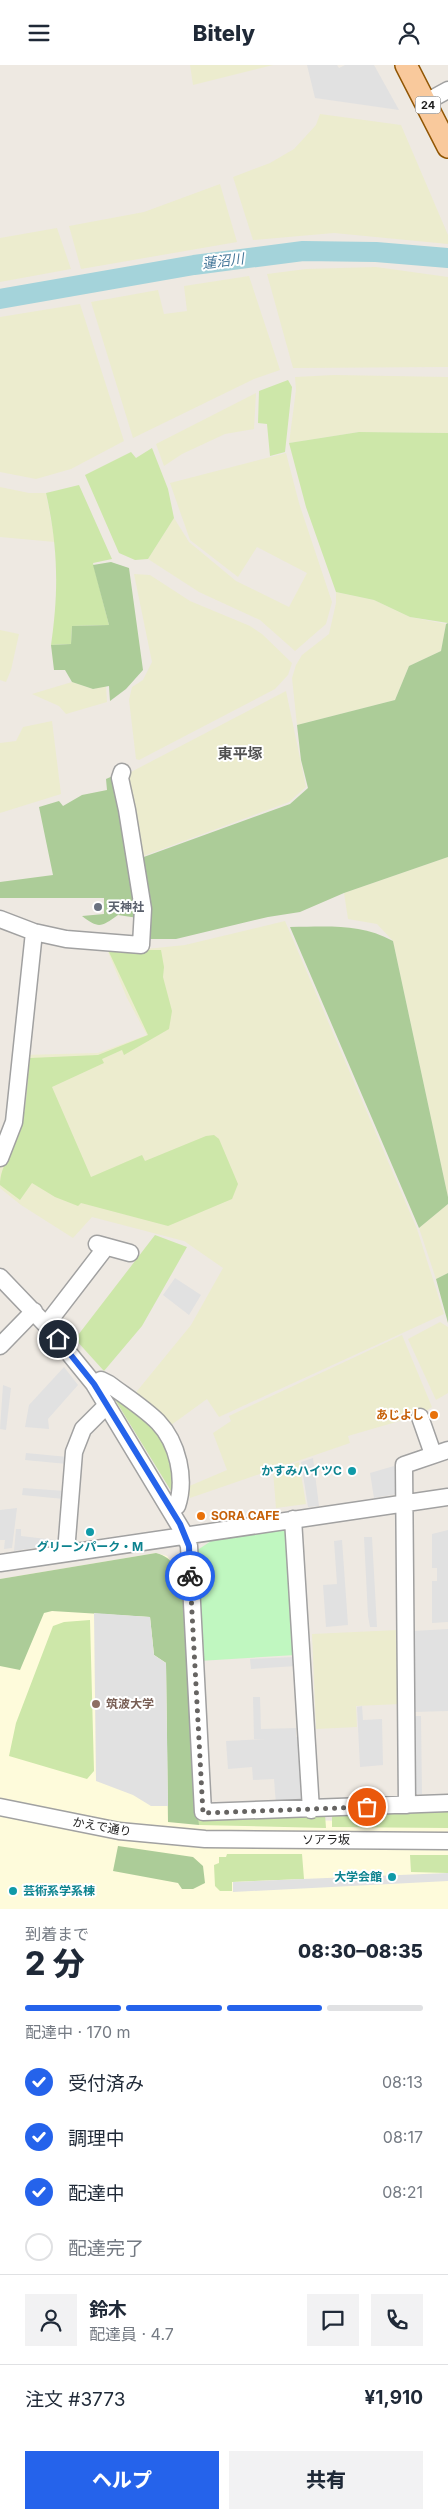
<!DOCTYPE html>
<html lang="ja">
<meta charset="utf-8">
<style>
body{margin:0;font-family:Inter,"Noto Sans JP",sans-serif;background:#f2f2f3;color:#1f2937;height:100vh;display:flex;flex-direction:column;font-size:19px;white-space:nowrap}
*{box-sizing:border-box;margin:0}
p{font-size:16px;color:#747a83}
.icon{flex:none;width:28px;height:28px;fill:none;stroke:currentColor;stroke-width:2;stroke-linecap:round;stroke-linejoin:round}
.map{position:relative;height:1844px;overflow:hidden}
.side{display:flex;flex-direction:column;background:#fff;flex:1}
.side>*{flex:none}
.pin{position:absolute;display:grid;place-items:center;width:42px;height:42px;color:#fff;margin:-21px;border:2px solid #fff;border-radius:50%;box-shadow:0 1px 5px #0007}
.courier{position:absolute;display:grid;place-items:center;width:50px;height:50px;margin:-25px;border:4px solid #2563eb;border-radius:50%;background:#fff;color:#222;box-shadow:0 1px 6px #0007}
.head em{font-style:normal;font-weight:800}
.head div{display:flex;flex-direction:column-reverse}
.head{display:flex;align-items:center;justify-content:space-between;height:85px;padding:0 25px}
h1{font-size:32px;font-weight:800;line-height:38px}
.bar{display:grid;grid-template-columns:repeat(4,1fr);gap:8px 5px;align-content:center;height:60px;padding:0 25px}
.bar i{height:6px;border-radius:4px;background:#e0e1e3}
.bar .on{background:#2563eb}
.bar p{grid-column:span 4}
.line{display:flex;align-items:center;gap:12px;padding:0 25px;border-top:1px solid #e0e1e3}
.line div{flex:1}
.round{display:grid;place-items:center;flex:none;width:52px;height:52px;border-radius:0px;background:#f2f2f3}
ol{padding:0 25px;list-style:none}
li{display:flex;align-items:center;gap:15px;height:55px}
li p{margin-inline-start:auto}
li .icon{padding:5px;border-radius:50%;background:#2563eb;color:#fff;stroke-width:4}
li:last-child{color:#747a83}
li i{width:28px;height:28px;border:2px solid #e0e1e3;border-radius:50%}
.action{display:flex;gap:10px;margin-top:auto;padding:10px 25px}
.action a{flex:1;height:58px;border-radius:0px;background:#2563eb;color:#fff;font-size:20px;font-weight:800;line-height:58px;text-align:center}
.action a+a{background:#f2f2f3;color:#1f2937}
header{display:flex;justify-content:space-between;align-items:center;height:65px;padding:0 25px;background:#fff;font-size:22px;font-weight:800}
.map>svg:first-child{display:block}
</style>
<header><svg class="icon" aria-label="menu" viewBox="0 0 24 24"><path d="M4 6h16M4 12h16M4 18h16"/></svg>Bitely<svg class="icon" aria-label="person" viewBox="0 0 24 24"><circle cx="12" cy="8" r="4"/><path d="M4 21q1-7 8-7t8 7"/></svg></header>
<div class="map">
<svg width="448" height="1844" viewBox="0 0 448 1844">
<rect width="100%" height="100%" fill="#eee9e2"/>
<path fill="#fefbdb" d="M156,1488l11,3 11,14 4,19 4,2 13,226 249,7v85h-448v-330z"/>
<path fill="#ececce" d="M190,0h83l-80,20z
M320,49l81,11 47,110v9l-114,-11 -81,7 -20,-63 37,-14 24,-14 22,-24z
M220,119l17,58 -156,27 -12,-43 75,-14z
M57,163l14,41 -71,13v-44z
M376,202l72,10v90l-155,1 -26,-94 39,-5z
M249,211l31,94 -26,9 -121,59 -42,-136 67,-12 6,24 23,-3 -3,-25z
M80,239l44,137 -53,28 -35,10 -36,-7v-155z
M334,310l114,2v56l-89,-1 -70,11 7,-53 -1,-13z
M256,328l-2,36 -29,5 -43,20 -18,12 -8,-22z
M286,388l13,50 33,99 -6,22 -31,27 -35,-31 -61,-28 -51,-33 26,-41 15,24 47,39 53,26 18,-34 -50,-26 -19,30 -48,-37 -20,-57z
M0,422l29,6h17l9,49 -55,-5z
M134,509l16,1 40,26 60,25 12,8 30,29 -4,12 -13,14 -136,71 -3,-1 -7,-59 3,-13 11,-7 9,-18z
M336,527l38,8 36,17 36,7 -5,27 -32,15 -14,34 -98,25 -5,-47 4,-13 6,-10 27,-21 7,-31z
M0,565l19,4 -8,36 -5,12 -6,-2z
M72,617l21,7 13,-3 1,16 -41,12 -7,-8 -27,-12z
M286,626l20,96 -17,15 -151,56 -12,-79 5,-7z
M52,656l9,73 -61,19v-70l16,-2 7,-14z
M448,792v340l-55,-256 -16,-17 -29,-5 -4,-26z
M285,856l132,308 27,85 -225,103 -12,-18 -40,29 -34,-32 58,-71 32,-57 -39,-27 -92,-24 -19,21 -52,-33 -21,-17v-22l23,-111 75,-2 49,-18 -20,-37 -21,-51 40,2 39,-4z
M448,1139v69l-12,6 -17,-51z
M440,1257l8,5v66l-12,7 -28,-61z
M402,1270l30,72 -12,8 -72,21 2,7 -160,55 -3,-11 40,-17 -14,-37 18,-12 -2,-5z
M299,1397l7,42 -30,4 -3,-37z
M398,1565l2,74 -44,2 1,21 -41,2 -4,-95z"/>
<path fill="#cde7a9" d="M288,315l4,7 -7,65 -15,4 -3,-32 -9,-1 1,-32z
M359,367l89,1v190l-38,-6 -36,-17 -38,-8 -30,-85 -17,-64z
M152,383l16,41 6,29 -26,41 -13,1 -16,-7 -34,-78 46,-23 5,6z
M79,420l33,74 -19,4 16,62 -37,1 -1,18 -20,1c8,-55 7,-98 -5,-152z
M108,885h53l3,17 -1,10 9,34 -3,18 -45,26 -2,-5 -20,9 2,4 -52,24 39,90 51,-22 3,6 61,-25 8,-1 5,4 19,45 -6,15 -64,27 -87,-23 -3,3 -23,-9 -23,-14 -12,17 -20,-15c0,-20 14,-34 20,-54 7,-23 7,-49 10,-73l68,-3 50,-20z
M155,1170l32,12 -45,79 -38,45 -29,-32z
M106,1320l63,59 7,55z
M90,1555l4,151 -7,8 -78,-23 7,-33 37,-97 11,-4z
M448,1743v20l-116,-1v-14z
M325,1749l1,14 -127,-3v-8z
M227,1789h75l2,25 -72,3v9h-12l-5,-5 -1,-21 5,-2v-6h7z
M410,1790h38v18l-37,-1z"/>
<path fill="#accc98" d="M111,497l18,6 14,102 -17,19 -16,12 -1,-15 -16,3 -21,-7 -7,-12h-11l-3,-25 20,-1 1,-18 37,-1 -16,-60z
M448,558v234l-104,36 -44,19 -32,5 -92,22h-31l-4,-81 149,-54 18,-16 -7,-28 -4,-35 98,-25 14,-34 32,-15 5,-27z
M115,710l23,143 -20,-3c-17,12 -19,14 -36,1l22,-2v-16h-104v-16l53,-7 -14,-68 20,-6 4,5 19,-11 25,-5 -1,-11z
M290,862c37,0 69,-4 103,14l55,256v7l-29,24z
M448,1208v50l-12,-44z
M156,1488c19,5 22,18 26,36l4,2 13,234 -31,-3 -2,-159 -12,-8 -4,-38 -98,-6 -8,2 -24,57 -20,-4v-87z
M118,1781l75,11 10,9 2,17 -12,6h-11l-4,-6 -65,-12z"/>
<path fill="#c0f7c0" d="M284,1462l5,5 6,123 -96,6 -3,-110 21,-14z"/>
<path fill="#e1e1e1" d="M307,0h30l2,3 6,-3h29l25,45 -84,-12z
M175,1213l26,17 -12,20 -26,-20z
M64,1302l14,18 -30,34 1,10 -24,-2 4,-22z
M3,1320l8,3 -5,42 -6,-1z
M26,1388l42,4 -1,7 -42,-4z
M313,1393l6,48 -11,1 -7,-45z
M394,1401l3,6v22l-23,4 -4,-25z
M23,1423l42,3 -1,8 -42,-4z
M17,1443l-5,40 -8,1 1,-9h-5v-30z
M16,1464h5v7l34,4 -1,5 -40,6z
M448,1465v92l-16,1v-42h5v-13h-5v-34z
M364,1472h8l5,90h-7l-2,-11z
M342,1475l6,85 -22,2 -3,-42 14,-1 -3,-43z
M94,1548l56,4 4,38 12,8 2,143h-17l-18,-11 -37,-14z
M448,1564v82l-34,1 -1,-81z
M295,1592l1,9 -45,3 -1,-10z
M253,1632h7l1,32 35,-1v9h5l4,62 -5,5 -24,1 -2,-26 -21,1 -1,-13 -24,2 -2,-28 40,-2h-12z
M362,1641l1,14 19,-1 1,46 -23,2 -3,-60z
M413,1651h8l1,78h-8z
M448,1808v8l-215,11v-10z"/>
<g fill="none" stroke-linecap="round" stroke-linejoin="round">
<path stroke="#a4d3da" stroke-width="20" d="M0,234l194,-34 109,-14 73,1 72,6"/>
<defs>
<path id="minor" d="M426,37l22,-12
M0,854l34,13 32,7 75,6 2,-36 -16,-99 -7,-32 2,-6
M0,1093l14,-36 20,-190
M97,1179l33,9
M0,1212l46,48 48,59 91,151 4,11 14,266 245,-9
M46,1260l60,-78
M0,1281l34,-35
M94,1319l7,-4 8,4c16,12 35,24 49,38 20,21 28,57 19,84l-6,3
M420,1352l13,37
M293,1454l18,291
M66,1487l8,-100 9,-23 24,-24
M0,1498l448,-66
M407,1740l-3,-340 44,-15
M0,1742l119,24 86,8 243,2"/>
<path id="major" d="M406,0l42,82"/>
</defs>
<use href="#minor" stroke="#a1a1a1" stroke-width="19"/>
<use href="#major" stroke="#915604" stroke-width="24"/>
<use href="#minor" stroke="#fff" stroke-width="16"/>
<use href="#major" stroke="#f9c99c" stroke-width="21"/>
</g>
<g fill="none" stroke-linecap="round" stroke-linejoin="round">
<path stroke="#666462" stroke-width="5" stroke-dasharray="0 9" d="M190,1511l13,237 164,-6"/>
<path stroke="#2563eb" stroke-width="6" d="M58,1274l36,45 86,140 9,22 1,30"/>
</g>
<circle fill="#6b7280" stroke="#fff" stroke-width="2" cx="98" cy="842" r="5"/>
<g fill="#e8710a" stroke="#fff" stroke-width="2">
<circle cx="434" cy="1350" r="5"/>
<circle cx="201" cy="1451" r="5"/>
</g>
<g fill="#0f9aa8" stroke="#fff" stroke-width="2">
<circle cx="352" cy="1406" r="5"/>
<circle cx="90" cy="1467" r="5"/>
<circle cx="392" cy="1812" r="5"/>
<circle cx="13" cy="1826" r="5"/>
</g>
<circle fill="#8d6e63" stroke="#fff" stroke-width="2" cx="96" cy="1639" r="5"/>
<g text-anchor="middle" stroke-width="4" stroke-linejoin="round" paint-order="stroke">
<rect fill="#fff" stroke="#616161" stroke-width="1" x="415.5" y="31.5" width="25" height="17" rx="4"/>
<g font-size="11" font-weight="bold" fill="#1d1d1d">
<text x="428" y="44">24</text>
</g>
<g font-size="12" font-weight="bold" fill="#5b616d" stroke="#fff" text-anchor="start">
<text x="108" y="846">天神社</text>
</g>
<g font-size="12" font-weight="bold" fill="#c56008" stroke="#fff" text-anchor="end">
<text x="424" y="1354">あじよし</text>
<text x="211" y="1455" text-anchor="start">SORA CAFE</text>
</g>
<g font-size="12" font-weight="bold" fill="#0d838f" stroke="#fff" text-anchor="end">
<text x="342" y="1410">かすみハイツC</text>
<text x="90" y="1486" text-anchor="middle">グリーンパーク・M</text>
<text x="382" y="1816">大学会館</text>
<text x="23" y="1830" text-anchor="start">芸術系学系棟</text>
</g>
<g font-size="12" font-weight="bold" fill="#785e54" stroke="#fff" text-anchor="start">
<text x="106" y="1643">筑波大学</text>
</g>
<g font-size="12" fill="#1d1d1d" stroke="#fff">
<text transform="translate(102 1762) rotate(10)" y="4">かえで通り</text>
<text x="326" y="1779">ソアラ坂</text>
</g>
<g font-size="14" font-style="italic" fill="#46789a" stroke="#fff">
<text transform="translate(223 196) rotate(-7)" y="5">蓮沼川</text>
</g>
<g font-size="15" font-weight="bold" fill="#505050" stroke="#fff">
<text x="240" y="694">東平塚</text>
</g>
</g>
</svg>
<div class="pin" style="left:367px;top:1742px;background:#ea580c"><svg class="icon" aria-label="bag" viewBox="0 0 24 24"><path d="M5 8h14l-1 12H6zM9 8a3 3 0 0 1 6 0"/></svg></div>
<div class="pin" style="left:58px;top:1274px;background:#1f2937"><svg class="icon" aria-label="home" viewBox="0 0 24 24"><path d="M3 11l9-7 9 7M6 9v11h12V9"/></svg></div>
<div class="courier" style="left:190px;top:1511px"><svg class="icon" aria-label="bike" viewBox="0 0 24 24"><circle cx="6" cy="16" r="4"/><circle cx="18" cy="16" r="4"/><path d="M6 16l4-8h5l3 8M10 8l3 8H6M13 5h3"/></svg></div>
</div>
<section class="side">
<div class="head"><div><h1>2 分</h1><p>到着まで</p></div><em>08:30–08:35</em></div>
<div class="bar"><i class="on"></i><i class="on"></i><i class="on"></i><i></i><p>配達中 · 170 m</p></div>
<ol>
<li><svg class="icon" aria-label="check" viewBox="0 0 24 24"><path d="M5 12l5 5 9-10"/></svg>受付済み<p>08:13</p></li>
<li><svg class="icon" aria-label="check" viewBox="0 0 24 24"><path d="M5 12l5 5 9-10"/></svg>調理中<p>08:17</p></li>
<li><svg class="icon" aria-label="check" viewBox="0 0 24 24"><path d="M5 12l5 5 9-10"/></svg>配達中<p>08:21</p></li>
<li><i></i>配達完了</li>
</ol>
<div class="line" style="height:90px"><a class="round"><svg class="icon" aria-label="person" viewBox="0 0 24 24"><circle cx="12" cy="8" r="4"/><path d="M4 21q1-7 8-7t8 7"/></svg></a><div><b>鈴木</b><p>配達員 · 4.7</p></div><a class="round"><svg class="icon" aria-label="chat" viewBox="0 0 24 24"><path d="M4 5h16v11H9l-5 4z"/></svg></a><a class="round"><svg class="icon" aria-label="phone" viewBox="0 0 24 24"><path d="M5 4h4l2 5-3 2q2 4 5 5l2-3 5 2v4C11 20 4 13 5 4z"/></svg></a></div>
<div class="line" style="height:65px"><div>注文 #3773</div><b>¥1,910</b></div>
<div class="action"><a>ヘルプ</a><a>共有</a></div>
</section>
